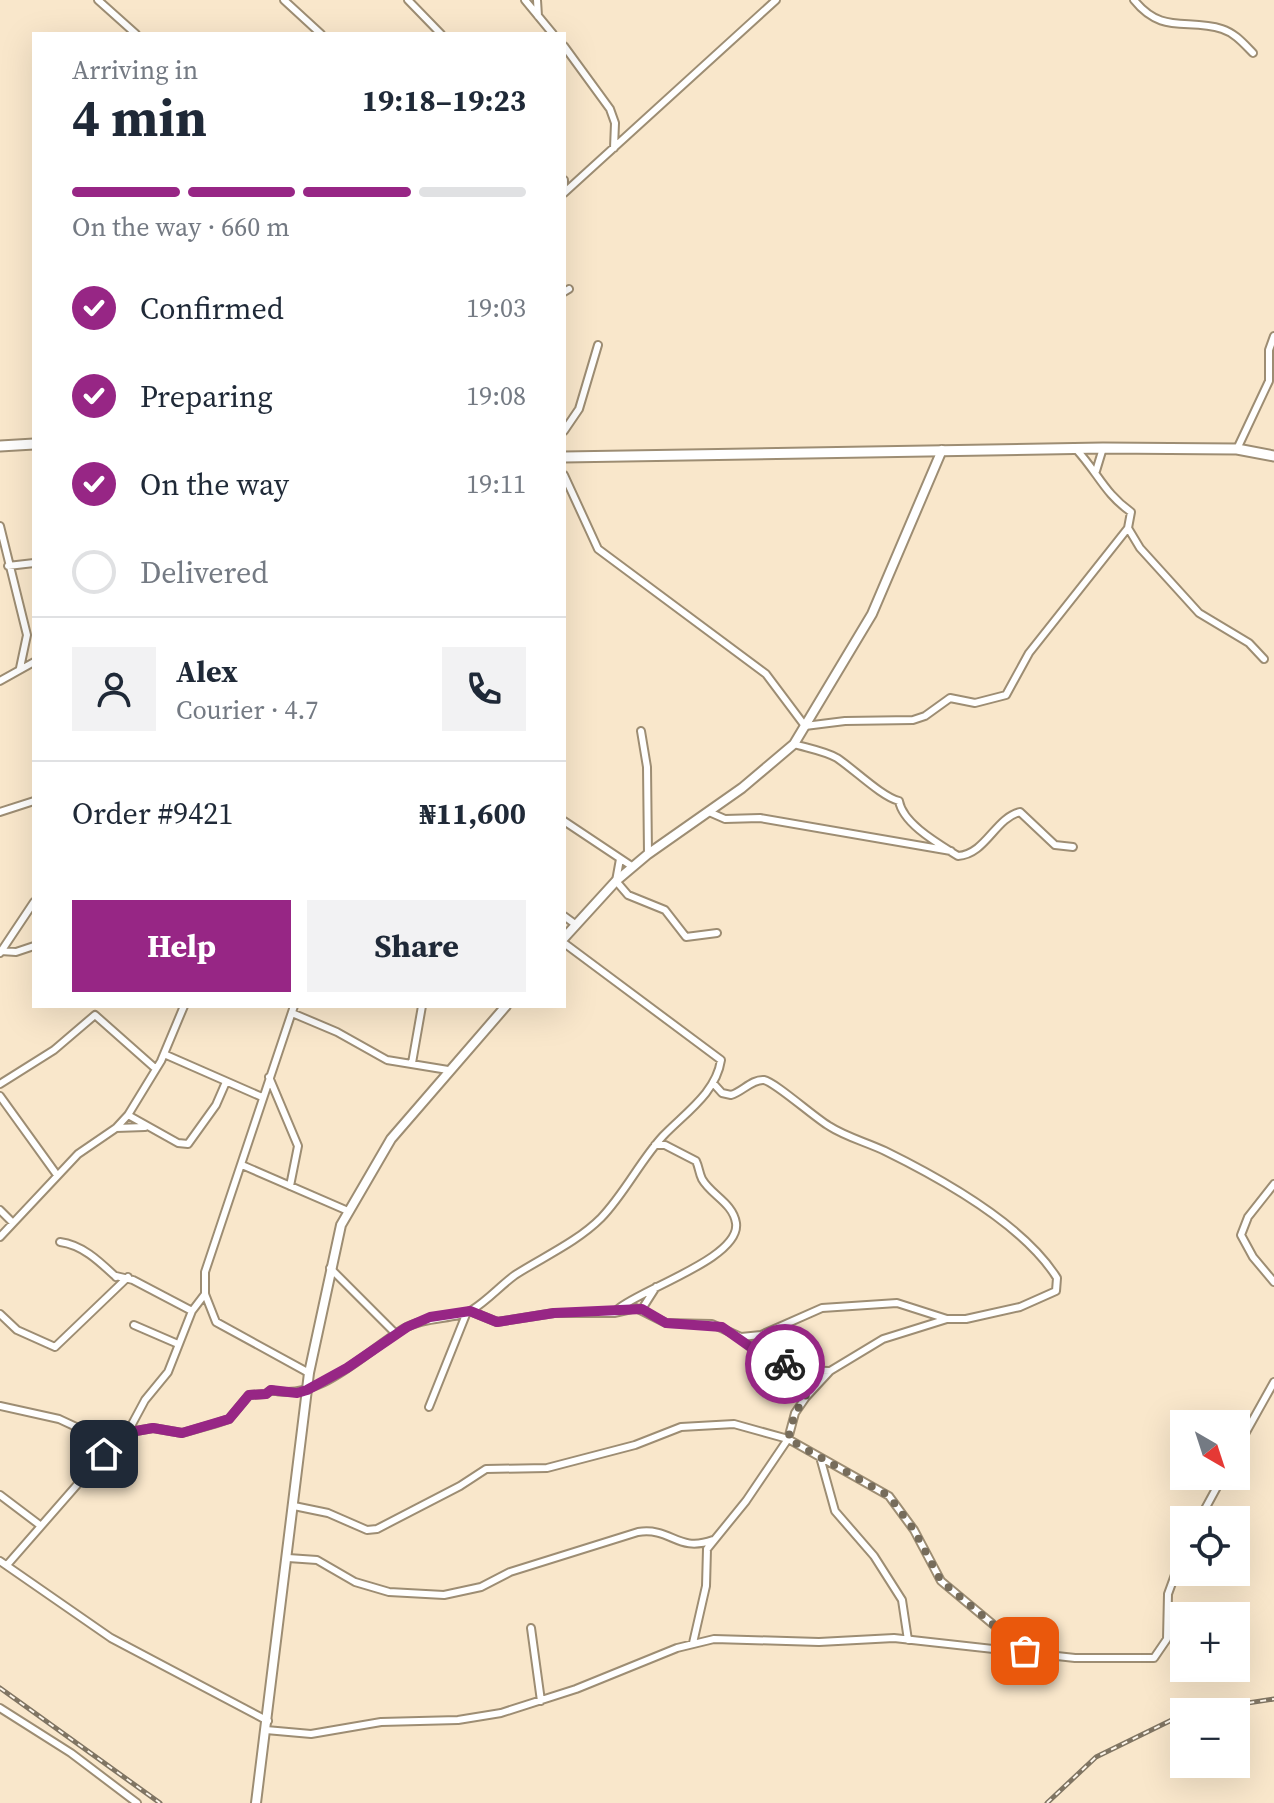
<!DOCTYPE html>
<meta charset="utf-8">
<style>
body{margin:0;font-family:"Source Serif 4",serif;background:#f2f2f3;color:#1f2937;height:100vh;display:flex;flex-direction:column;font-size:30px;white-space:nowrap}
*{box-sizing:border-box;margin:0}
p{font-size:26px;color:#747a83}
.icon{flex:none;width:44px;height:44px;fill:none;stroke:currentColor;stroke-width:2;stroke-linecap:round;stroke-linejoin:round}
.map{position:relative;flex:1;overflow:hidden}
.details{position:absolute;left:32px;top:32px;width:534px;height:976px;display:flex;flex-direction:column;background:#fff;border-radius:0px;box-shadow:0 8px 32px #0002}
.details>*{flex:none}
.needle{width:52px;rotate:141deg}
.tools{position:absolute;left:1170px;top:1410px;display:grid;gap:16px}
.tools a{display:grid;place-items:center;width:80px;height:80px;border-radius:0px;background:#fff;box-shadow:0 8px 32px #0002;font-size:40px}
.pin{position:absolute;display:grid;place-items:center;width:68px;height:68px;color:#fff;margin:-34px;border-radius:16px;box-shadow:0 4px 12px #0006}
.courier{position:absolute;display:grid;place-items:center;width:80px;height:80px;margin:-40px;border:6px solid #972685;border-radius:50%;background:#fff;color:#222;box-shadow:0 2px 10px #0007}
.summary em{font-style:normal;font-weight:700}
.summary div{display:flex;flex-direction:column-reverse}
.summary{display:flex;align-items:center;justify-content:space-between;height:136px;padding:0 40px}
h1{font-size:52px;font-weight:700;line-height:60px}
.bar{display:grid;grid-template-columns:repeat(4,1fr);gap:12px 8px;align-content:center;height:96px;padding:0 40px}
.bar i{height:10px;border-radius:6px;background:#e0e1e3}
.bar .selected{background:#972685}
.bar p{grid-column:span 4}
.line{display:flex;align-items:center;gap:20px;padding:0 40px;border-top:2px solid #e0e1e3}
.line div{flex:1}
.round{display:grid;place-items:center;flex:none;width:84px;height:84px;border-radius:0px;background:#f2f2f3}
ol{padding:0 40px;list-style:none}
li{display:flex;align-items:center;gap:24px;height:88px}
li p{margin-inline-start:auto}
li .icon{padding:8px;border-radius:50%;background:#972685;color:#fff;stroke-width:4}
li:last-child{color:#747a83}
li i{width:44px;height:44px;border:4px solid #e0e1e3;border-radius:50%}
.primary-button{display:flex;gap:16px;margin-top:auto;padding:16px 40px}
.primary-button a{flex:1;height:92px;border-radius:0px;background:#972685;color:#fff;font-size:32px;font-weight:700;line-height:92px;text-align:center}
.primary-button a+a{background:#f2f2f3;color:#1f2937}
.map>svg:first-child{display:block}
</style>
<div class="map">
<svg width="1274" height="1803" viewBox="0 0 1274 1803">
<rect width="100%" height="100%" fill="#f9e7cb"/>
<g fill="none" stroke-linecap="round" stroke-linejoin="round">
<defs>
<path id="minor" d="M98,0l38,34
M284,0l37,34
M408,0l33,34
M525,0l28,34
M537,0l1,16
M1134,0c28,35 53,18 88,29 13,4 22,15 31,24
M564,46l46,63 5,14 -1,25
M564,180v13
M564,193l212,-193
M564,292l5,-3
M564,431l15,-22 19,-64
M1237,449l32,-68v-31l5,-14
M1096,471l7,-23
M564,475l34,74 168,125 39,52 40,-5 68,-1 12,-4 25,-18 25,5 31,-8 23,-42 99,-125 3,-16c-26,-18 -33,-39 -55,-63
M0,526l27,109 -7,33
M1128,528l12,20 59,65 50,30 15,16
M8,566l26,-3
M0,681l34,-19
M641,731l6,36 1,87
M794,744c13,4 31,7 43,14 18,12 45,39 62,43 4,23 40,43 59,55 28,-2 37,-38 62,-44l35,33 18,2
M0,812l34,-11
M709,812l16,7 35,-1 191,33
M564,821l69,46
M620,859l-4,22 12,14 37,15 21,27 31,-4
M564,916l11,8
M1,951l15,1 18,-6
M0,953l34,-51
M294,1006l-89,266v22l11,28 93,51
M292,1013l45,19 50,28 61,10
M164,1054l98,43
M412,1063l10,-57
M269,1077l29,69 -8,40
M0,1084l54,-34 41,-35 61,54
M0,1096l57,79
M128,1115l50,28 10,1 28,-39 10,-23
M116,1128l29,-1
M242,1165l106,46
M1274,1184l-26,33 -7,18 12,22 21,25
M0,1210l12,12
M0,1237l78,-83 38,-26 12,-13 33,-54 23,-55
M60,1242c23,3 40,20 56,35
M330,1268l66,66
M116,1276l17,4 59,31
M618,1309c23,-20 123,-51 118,-86 -3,-20 -25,-28 -34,-44 -3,-6 -3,-12 -6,-18l-31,-16h-10
M642,1309l14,-22
M470,1311l27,11 57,-9h60l22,-5 30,15 46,1 29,13 20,-2 61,-27 75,-5 50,16h19l54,-12 36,-16 1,-13c-33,-53 -117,-100 -172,-127 -19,-9 -39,-14 -56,-25 -14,-8 -54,-44 -65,-46 -12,-1 -22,12 -33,15l-9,-2 -9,-10
M0,1314l17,16 38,17 73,-70
M134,1325l44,19
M741,1337c23,25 56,34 89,34
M802,1371l4,26
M0,1406l59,13 28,13 36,9 13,-10 17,-3 29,5 32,-9 15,-5 20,-24 17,-1 5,-4c47,13 93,-37 132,-61 22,-13 53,-9 69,-19 16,-10 28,-24 43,-35 28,-18 62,-33 86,-57 24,-25 39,-57 62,-82 22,-23 53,-43 58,-76l-157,-117
M429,1407l38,-95
M1236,1450l38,-68
M820,1457l15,54 39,45 28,44 6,40
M0,1495l41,31
M294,1506l34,7 39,17 10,-1 83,-43 26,-17 61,-1 88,-23 46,-18 53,-3 54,15 101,57 25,34 27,51 84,70
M1199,1520l24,-44
M288,1558l29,2 38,22 34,10 55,3 37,-8 29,-15 128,-40c34,-5 39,21 75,8
M0,1561l111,77 157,83
M7,1565l97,-111 12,-12 7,-1 22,-41 23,-28 24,-61 13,-17
M531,1628l10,73
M693,1643l13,-57 1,-37 39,-48 42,-62 7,-26 11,-16 24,-26 53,-32 64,-20
M0,1708l71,45 66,50
M266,1730l45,4 70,-12 77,-2 43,-7 75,-24 101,-41 37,-9 105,3 75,-4 181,20h79l13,-19 1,-45 16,-44"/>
<path id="tertiary" d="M564,938l52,-57 32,-27 94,-66 52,-44 78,-130 70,-164
M256,1803l53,-430 32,-148 50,-86 115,-133"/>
<path id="secondary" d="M0,446l34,-2
M564,457l539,-9 134,1 37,7"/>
</defs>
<use href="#minor" stroke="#9d8d73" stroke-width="10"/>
<use href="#tertiary" stroke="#9d8d73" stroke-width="12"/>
<use href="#secondary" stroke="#9d8d73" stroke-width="13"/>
<use href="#minor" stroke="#fff" stroke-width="6"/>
<use href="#tertiary" stroke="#fff" stroke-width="8"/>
<use href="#secondary" stroke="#fff" stroke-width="9"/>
<defs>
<path id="rail" d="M0,1688l160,115
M1189,1712l85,-13
M1047,1803l49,-46 88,-43"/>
</defs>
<use href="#rail" stroke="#807563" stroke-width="5"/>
<use href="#rail" stroke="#fdf6eb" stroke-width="2" stroke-dasharray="6" stroke-linecap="butt"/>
</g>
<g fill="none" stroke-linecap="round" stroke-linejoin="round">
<path stroke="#766c5b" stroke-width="8" stroke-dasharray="0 14.4" d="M785,1364l17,7 4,26 -11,16 -7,26 101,57 25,34 27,51 84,70"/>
<path stroke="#972685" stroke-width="10" d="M104,1454l32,-23 17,-3 29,5 47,-14 20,-24 17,-1 5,-4 26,3 10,-3 40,-22 60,-41 23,-10 40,-6 27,11 57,-9 88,-4 24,14 56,4 41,29 22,8"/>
</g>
</svg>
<div class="tools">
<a><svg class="needle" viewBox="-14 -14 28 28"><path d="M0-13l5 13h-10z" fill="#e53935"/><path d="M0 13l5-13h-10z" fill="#747a83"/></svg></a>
<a><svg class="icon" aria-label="locate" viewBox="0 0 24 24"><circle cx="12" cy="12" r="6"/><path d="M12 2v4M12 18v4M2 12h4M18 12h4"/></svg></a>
<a>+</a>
<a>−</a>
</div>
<div class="pin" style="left:1025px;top:1651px;background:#ea580c"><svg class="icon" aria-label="bag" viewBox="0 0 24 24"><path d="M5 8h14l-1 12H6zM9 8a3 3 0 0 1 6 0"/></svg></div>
<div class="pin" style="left:104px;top:1454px;background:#1f2937"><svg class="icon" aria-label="home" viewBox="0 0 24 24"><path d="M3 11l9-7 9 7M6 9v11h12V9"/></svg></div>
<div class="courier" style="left:785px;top:1364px"><svg class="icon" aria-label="bike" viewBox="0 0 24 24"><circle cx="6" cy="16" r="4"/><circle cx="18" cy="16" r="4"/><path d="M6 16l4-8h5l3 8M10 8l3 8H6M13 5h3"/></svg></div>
<section class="details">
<div class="summary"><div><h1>4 min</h1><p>Arriving in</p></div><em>19:18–19:23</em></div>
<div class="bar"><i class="selected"></i><i class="selected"></i><i class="selected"></i><i></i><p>On the way · 660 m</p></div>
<ol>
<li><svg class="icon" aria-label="check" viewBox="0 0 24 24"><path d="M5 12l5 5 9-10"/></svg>Confirmed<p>19:03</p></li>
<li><svg class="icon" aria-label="check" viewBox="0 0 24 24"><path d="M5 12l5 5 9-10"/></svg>Preparing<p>19:08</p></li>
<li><svg class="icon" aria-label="check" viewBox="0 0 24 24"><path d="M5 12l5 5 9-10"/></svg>On the way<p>19:11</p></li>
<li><i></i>Delivered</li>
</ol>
<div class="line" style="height:144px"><a class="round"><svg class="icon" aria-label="person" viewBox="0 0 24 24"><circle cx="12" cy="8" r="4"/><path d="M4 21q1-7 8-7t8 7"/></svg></a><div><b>Alex</b><p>Courier · 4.7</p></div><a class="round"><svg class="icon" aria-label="phone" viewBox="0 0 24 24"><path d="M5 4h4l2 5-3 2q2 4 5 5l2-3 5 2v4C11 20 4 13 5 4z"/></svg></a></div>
<div class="line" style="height:104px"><div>Order #9421</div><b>₦11,600</b></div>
<div class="primary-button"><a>Help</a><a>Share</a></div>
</section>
</div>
